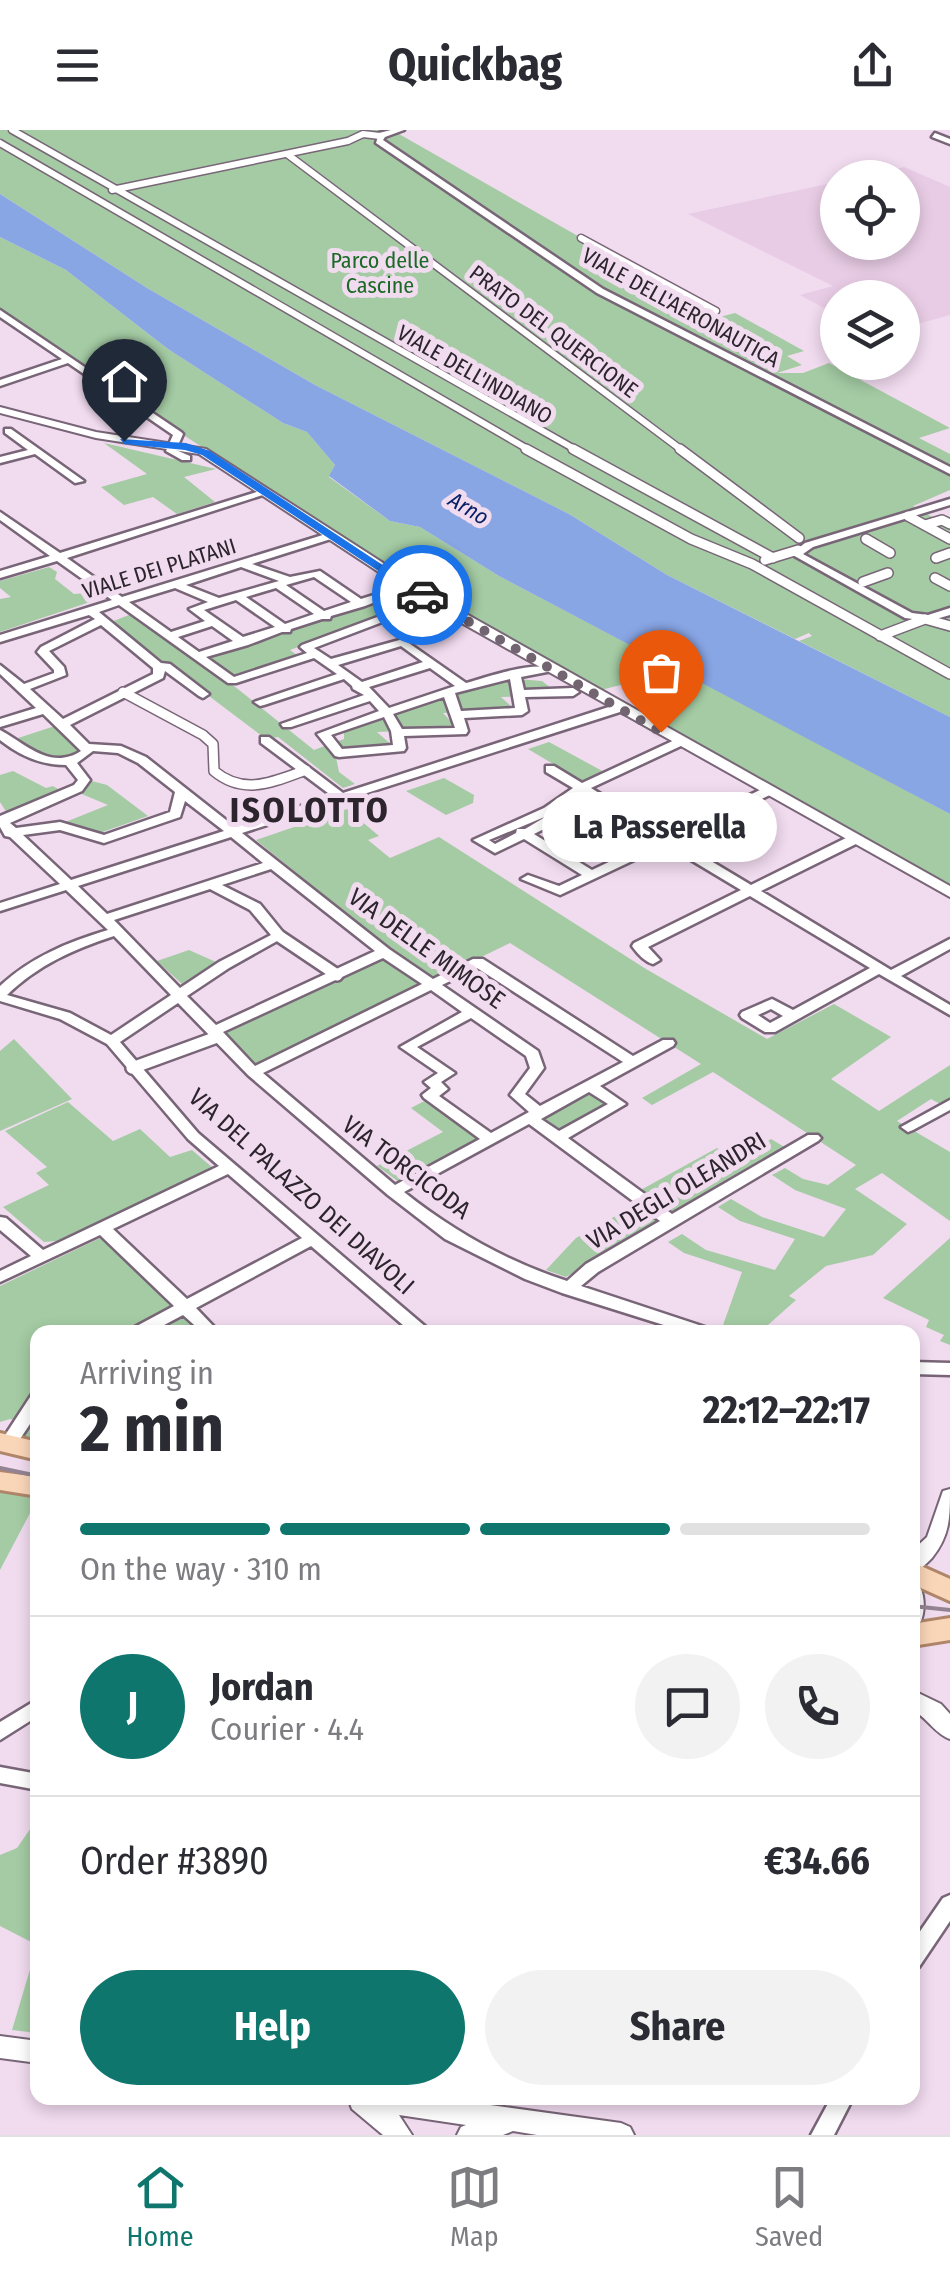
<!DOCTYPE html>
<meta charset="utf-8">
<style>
body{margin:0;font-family:"Fira Sans Condensed",sans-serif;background:#f2f2f3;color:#2b2b33;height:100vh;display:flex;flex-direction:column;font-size:38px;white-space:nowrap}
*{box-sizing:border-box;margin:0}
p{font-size:32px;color:#7c7c81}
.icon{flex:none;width:55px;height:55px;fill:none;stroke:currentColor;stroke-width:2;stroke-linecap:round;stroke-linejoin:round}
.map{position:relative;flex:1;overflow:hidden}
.details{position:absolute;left:30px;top:1195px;width:890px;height:780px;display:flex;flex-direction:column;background:#fff;border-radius:20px;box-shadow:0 5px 15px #0003}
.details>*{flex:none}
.fabs{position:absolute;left:820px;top:30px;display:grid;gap:20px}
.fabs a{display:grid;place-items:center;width:100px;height:100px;border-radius:50%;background:#fff;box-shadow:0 5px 15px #0003;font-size:50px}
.pin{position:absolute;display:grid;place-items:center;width:85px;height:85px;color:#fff;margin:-102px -42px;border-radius:50% 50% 50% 0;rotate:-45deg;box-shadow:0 0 10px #0007}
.pin .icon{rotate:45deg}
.courier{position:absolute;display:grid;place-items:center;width:100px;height:100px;margin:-50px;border:8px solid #1a73e8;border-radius:50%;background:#fff;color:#222;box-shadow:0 2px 12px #0007}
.bubble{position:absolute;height:70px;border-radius:35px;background:#fff;box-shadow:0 5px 15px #0003;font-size:32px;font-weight:700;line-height:70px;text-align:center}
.head em{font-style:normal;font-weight:700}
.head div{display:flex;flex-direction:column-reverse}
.head{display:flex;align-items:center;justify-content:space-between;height:170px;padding:0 50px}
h1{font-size:65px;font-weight:700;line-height:75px}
.bar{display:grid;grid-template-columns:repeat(4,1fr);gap:15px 10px;align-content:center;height:120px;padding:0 50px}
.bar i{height:12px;border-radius:8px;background:#e1e1e2}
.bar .active{background:#0f766e}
.bar p{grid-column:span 4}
.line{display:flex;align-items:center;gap:25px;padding:0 50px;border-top:2px solid #e1e1e2}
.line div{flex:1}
.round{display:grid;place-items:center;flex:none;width:105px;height:105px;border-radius:52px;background:#f2f2f3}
.action{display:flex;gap:20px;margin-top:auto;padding:20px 50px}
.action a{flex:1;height:115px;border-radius:60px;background:#0f766e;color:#fff;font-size:40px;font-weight:700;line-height:115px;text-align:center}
.action a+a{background:#f2f2f3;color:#2b2b33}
header{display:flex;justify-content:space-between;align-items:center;height:130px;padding:0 50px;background:#fff;font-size:45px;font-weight:700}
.menu{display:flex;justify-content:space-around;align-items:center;height:140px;border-top:2px solid #e1e1e2;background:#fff;font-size:28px;color:#7c7c81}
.menu a{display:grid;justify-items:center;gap:5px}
.menu .active{color:#0f766e}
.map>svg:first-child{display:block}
</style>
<header><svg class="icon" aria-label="menu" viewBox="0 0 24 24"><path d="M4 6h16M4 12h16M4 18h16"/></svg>Quickbag<svg class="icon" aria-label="share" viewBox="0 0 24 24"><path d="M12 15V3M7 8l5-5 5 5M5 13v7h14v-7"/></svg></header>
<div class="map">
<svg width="950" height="2005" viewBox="0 0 950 2005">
<rect width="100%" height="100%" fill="#f1dbef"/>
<path fill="#e8cce5" d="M904,37l46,20v128l-47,13 -1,-30h-64l-1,17 -37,-20 33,-9 -145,-72 149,-32 1,60h64v-64l-44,-1z"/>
<path fill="#a4cba4" d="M0,0h392l328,187 15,-4 69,38 -17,5 15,9 -25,8h26l26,-10 121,65 -31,10 31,16v36l-37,16 37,21v190l-151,-76 13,-5 -3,-3 -14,6 -128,-64 -98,-61 -254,-129 -168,-97 -147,-94z
M0,107l66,33 102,79 115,74 24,9 28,33 -6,12 61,44 30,6 79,49 194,102 -25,12 -24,-11 -47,12 -185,-108 -224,-145 -188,-129z
M104,313l112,26 -32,8 31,25 -38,12 -24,-17 -29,8 -23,-18 46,-13z
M49,437l8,5 -2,7 19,15 13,-1 6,8 -93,31v-33l11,-2 -11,-9v-7z
M403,461l18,11 -131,48 11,8 -72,24 85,68 30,-11v-7l162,-54 36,3 18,14 -59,2 13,12 -71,4 15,16 -81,3 17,15 -59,5 4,20 16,12 -12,4 -65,-51 -12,2 -155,-117 23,-9 64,45z
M702,552l248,132v73l-283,-158 5,-33z
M58,595l25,28c-27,8 -49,4 -71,-13z
M549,612l57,31 -21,10 -57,-34z
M13,641l33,17 7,-2 10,6 -56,21 -7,-11v-27z
M444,648l30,17 -1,8 -27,12 -40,-24z
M88,650l19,5 41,31 -54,19 -31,-12 45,-18 -31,-13z
M347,679l32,27 -11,4 22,18 49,-21 207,132 121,70 67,-35 57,33 -60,42 48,32 71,-46v35l-8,5 -11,-6 -34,22 53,31v69l-68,-48 -27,16 52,35 -34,31 -47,11 -37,30 7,4 -36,32 -37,-7 19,-53 -58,-19 -16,-11 14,-8 24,16 69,20 20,-31 -55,-18 -22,-14 13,-8 31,18 62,20 22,-28 -51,-19 -23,-15 13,-7 18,11 25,6 28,-20 -143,-93 -61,33 -10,-7 59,-34 -191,-121 -80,39 -174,-142z
M189,820l27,12 -33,23 -26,-24z
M383,826l41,27 -168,81 -35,-32z
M14,909l58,60 -72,32v-80z
M592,960l22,14 -55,31 -21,-15z
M428,969l57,40 -86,43 -22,-16 66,-34 -32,-24z
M68,972l45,39 27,-12 30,28 22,-7 21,18 -156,73 -13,1 -41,-35 46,-22 -13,-12 11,-6 -42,-36z
M771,1009l15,9 -116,69 -33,-25 80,-44 19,12z
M635,1075l22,15 -1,4 -90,53 -20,-7 30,-32z
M100,1108l100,94h-162l-1,108 -15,-3 8,-13 -20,-5 -10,3v-136z
M950,1108v107l-10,-4 4,-6 -18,-8 3,-7 -46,-22z
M0,1362l38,6 -38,72z
M37,1689l1,126h-1l-37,-19v-71l17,-7z
M37,1816v87l-25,-3z"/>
<path fill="#88a5e4" d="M0,64l147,94 168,97 254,129 98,61 283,142v97l-451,-238 -79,-49 -30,-6 -61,-45 6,-11 -28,-33 -24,-9 -115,-74 -102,-79 -66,-33z"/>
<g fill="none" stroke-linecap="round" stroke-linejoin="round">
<defs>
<path id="pedestrian-far2" d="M12,0l566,321
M0,13l531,308
M287,24l396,297
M112,60l236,-49 15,-7 17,2
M581,108l135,73"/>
<path id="pedestrian-far1" d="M526,319l165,90 61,25 198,110
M573,319l200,109
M680,319l119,89
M908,386l42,23
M925,395l17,-5 8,4
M866,409l24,14
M936,428l14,-5
M765,430l33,-10
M935,448l15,8
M863,452l25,-9
M880,506l45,-17 25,7
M123,562l80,43 10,9 1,27c30,25 59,11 92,-1"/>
<path id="pedestrian" d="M279,806l58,39
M132,938l85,-31"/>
<path id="minor" d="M391,0h13l-19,7 -2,3 220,149 347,178v7l-353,-181 -221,-150 3,-10z
M935,3l15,6v5l-18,-7z
M0,180l181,122 2,2 -7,16 14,6v4h-8l-16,-9 7,-16 -105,-72 -68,23v-6l62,-21 -62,-42z
M5,299h6l73,52 -9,2 -40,-29 -35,9v-6l28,-7 -23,-17z
M260,361l9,2 -202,65 55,39 204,-63h8v4l-82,26 38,13 30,-6 41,28 48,-15 5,3 -49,19 -34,10 -1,3h-8l-31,10 -1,3h-8l-34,13 -42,12 28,20 73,-24 -7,-6 2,-2 129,-48 6,3 -2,2 -121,46 17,11 72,-20 63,44c21,-6 70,-23 88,-14l-2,2 -31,6 3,13 49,-2 6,4 -6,4 -48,1 3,14 -6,4 -58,3 4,13 -2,3 -62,2 2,12 -2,3 -65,6 -4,-1 -18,-22 62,-23 -9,-10 -79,26h-8l-2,-3 83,-29 -11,-6 -1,-3 -8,-7 -80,26 -4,1 -6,-4 83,-28 -23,-16 -78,25h-8l-109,-78 -20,7 62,51 9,1 39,30 -6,4 -4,-2 -34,-25 -2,7 -93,47 19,19 32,2 25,11 89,70 97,-31 -71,-53v-6h8l74,56 272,-88h8v6l-381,122 147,116 44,30 40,-20h10l150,97 30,-16h10l2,3 -2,3 -73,40 26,18 -58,34 104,76 136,-79h10l3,3 -3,3 -220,131 -17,14 127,42 2,4h-24l-124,-39 -37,-14 -80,-40 -57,-44 -140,-120 -70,-72 -58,39 78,91 229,195 2,4h-18l-100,-86 -115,62 23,24h-17l-19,-17 -32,17h-20l2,-4 41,-22 -74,-71 -100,47v-11l31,-15 -31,-26v-13l6,1 37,32 176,-84 -31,-27 -81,-95 -47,-25 -60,-18v-15c31,-29 68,-44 108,-56l-42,-40 -66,21v-8l60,-19 -50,-47 -5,-1 -5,-9v-11l74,-31 4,-5 -12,-15c-25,0 -46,-9 -66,-25v-10c25,13 50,41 81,21l-38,-37 -43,13v-8l36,-11 -36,-34v-9l24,19 30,-11v-3l-17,-18 4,-5 54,-28 -6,-4 -89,27v-7l112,-35 -55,-39 -57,17v-7l50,-15 -50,-36v-8l60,41zM241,437l38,14 -60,17 -33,-13zM314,447l37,25 -27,9 -38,-26zM175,458l33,14 -19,7 16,12 -34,11 -42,-30zM276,458l38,26 -29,10 -39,-27zM236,470l39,27 -32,10 -39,-27zM101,495l52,43v6l-90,45 -33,-30 36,-14 -2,-8 -15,-16zM212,496l21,15 -34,11 -21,-15zM401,516l22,16 -61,20 -24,-17zM430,538l25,18 -66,22 -20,-21zM510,549l5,29 -54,3 -6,-18zM444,567l11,31 -53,1 -9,-15zM384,587l7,14 2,14 -51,4 -11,-14zM93,621l25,2 20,10 37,29 -5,20 -66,23 -44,-13 -44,6 -6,-5 72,-32 8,-11 -13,-17zM185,671l39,30 -153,49 -48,-45 37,-5 44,13 76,-26zM231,707l32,26 -156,51 -29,-28zM271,739l104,82 -159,74 -29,-29 42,-28 57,-32 -26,-32 -38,-19zM210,759l40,21 21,25 -52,27 -39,26 -66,-68zM114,806l57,59 -60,40 -41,-22 -63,-18c31,-30 67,-46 107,-59zM383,828l39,26 -167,82 -32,-34zM477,838l146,94 -83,44 -15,-12 19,-26 -6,-17 -96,-66zM431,860l31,22 -62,35 38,26 -14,9 7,6 -9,7 2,3 56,41 -85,46 -132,-112zM471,888l55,38 4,12 -20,27 19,17 -38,21 -52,-37 9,-7 -7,-7 14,-9 -38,-26zM589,962l19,12 -49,27 -18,-12zM529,994l131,97 -74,43 -19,17c-59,-19 -114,-50 -163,-89zM228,1044l74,64 -115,61 -74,-70z
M950,369v6l-137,42 -10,7 109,59 16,2 22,-7v7l-21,6 -24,-3 -114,-64 14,-11z
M679,608l6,4 -2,3 -92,43 76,47 97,-47h8v6l-96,46 75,45 99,-49h10l1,3 -1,3 -99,49 130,79 59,-31v10l-49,27 49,29v10l-71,-41 -104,58h-10l-23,-14 -2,-3 2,-3 30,-13 21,11 77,-42 -120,-72 -102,51 12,13 -7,4c-8,-2 -16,-11 -21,-18l2,-3 107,-53 -75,-45 -106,50 -39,-16 7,-4 31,11 23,-11 -58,-36 -29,14 -22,-13 71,-32 29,-20 -27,-16v-6h8l28,17zM581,663l76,46 -65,31 -58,-36 28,-14 2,-3 -7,-6zM547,686l-22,13h-8l-1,4 -21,11 -6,-4zM771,879l12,7 -13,7 -12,-8z
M950,970v10l-37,20 -5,2 -7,-5z
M912,1232l38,1v12l-38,-1z
M38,1262v20l-24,36h-12l-2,-5 2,-3 30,-46z
M38,1569v17l-38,24v-18z
M0,1637l38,7v16l-38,-7z
M950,1765v26l-31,46 -7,3v-27l31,-45z
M831,1968h22l-19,37h-23z"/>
<path id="tertiary" d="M0,277l96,25 110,17 230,148 514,289v11l-524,-294 -227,-149 -103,-16 -96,-25z
M950,1359c0,29 0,46 -18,69 -7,7 -11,11 -20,15v-22l15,-14 16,-46z
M912,1455l8,2c5,10 5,26 0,36l-8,2z
M912,1560l29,14 9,10v25c-15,-5 -23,-22 -38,-29z
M0,1906l38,5v22l-38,-5z
M348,1968h92l181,25 9,4 4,8h-97l-24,-4 -10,4h-46l4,-8 5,-2 -67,-10 13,20h-29l-31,-26z"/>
<path id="primary" d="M0,1303l38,9v18l-38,-9z
M0,1342l38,5v19l-38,-6z
M912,1432l38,17v22l-38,-17z
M950,1488v22l-38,6v-22z"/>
</defs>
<use href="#pedestrian-far2" stroke="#786577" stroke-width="9"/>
<use href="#pedestrian-far1" stroke="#786577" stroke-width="12"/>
<use href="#pedestrian" stroke="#786577" stroke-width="16"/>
<use href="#minor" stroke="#786577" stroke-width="5"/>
<use href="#tertiary" stroke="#786577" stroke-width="4"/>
<use href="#primary" stroke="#b0866a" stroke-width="6"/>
<use href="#pedestrian-far2" stroke="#fff" stroke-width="6"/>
<use href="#pedestrian-far1" stroke="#fff" stroke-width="9"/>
<use href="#pedestrian" stroke="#fff" stroke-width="11"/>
<use href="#minor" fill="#fff" fill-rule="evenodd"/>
<use href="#tertiary" fill="#fff" fill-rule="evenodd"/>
<use href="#primary" fill="#fad6b9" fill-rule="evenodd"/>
<path stroke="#948493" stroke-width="4" d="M0,1338l38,8
M912,1476l38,4"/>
</g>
<path fill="#1a73e8" d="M120,309l66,4 24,8 218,144 -10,2 -216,-142 -17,-5 -61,-6z"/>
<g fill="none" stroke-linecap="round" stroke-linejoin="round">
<path stroke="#726571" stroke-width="10" stroke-dasharray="0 18" d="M422,465l239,137"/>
</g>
<g text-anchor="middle" stroke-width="10" stroke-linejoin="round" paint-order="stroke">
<g font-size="22" fill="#1a6925" stroke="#f1dbef">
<text x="380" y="138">Parco delle<tspan x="380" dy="25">Cascine</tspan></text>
</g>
<g font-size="22" fill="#2d252d" stroke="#f1dbef">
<text transform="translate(681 177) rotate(29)" y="8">VIALE DELL'AERONAUTICA</text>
<text transform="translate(554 201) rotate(37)" y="8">PRATO DEL QUERCIONE</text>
<text transform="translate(475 244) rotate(30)" y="8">VIALE DELL'INDIANO</text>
<text transform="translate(159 438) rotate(-17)" y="8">VIALE DEI PLATANI</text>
</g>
<g font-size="22" font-style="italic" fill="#082067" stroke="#f1dbef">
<text transform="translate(469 378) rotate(31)" y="8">Arno</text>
</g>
<g font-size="25" fill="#2d252d" stroke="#f1dbef">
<text transform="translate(427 818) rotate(36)" y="9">VIA DELLE MIMOSE</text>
<text transform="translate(407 1037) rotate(37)" y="9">VIA TORCICODA</text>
<text transform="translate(676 1060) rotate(-31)" y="9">VIA DEGLI OLEANDRI</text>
<text transform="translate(302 1061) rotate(42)" y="9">VIA DEL PALAZZO DEI DIAVOLI</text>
</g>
<g font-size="35" font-weight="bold" letter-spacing="2.5" fill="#2d252d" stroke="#f1dbef">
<text x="310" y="692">ISOLOTTO</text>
</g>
</g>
</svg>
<div class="fabs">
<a><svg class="icon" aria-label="locate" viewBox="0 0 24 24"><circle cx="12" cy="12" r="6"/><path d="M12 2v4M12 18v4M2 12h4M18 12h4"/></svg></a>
<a><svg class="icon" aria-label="layers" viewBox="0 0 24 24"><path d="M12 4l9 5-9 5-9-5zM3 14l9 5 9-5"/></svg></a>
</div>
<div class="pin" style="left:661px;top:602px;background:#ea580c"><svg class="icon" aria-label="bag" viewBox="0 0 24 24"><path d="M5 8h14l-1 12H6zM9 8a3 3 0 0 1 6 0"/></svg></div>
<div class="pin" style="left:124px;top:311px;background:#1f2937"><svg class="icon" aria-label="home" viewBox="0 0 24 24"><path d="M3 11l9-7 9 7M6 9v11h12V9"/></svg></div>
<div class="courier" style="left:422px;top:465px"><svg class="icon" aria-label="car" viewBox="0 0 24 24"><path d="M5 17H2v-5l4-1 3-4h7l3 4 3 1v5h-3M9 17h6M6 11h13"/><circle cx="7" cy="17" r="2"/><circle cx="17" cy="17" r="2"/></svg></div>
<div class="bubble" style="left:542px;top:662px;width:235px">La Passerella</div>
<section class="details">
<div class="head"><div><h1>2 min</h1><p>Arriving in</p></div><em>22:12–22:17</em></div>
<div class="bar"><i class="active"></i><i class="active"></i><i class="active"></i><i></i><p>On the way · 310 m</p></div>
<div class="line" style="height:180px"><b class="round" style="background:#0f766e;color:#fff">J</b><div><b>Jordan</b><p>Courier · 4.4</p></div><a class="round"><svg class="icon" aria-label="chat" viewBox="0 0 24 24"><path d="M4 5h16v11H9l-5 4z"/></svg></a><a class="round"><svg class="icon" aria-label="phone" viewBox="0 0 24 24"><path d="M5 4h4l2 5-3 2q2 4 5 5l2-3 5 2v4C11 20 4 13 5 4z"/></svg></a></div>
<div class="line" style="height:130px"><div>Order #3890</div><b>€34.66</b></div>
<div class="action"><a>Help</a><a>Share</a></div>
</section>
</div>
<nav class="menu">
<a class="active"><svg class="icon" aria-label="home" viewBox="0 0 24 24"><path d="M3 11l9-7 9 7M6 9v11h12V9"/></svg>Home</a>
<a><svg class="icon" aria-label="map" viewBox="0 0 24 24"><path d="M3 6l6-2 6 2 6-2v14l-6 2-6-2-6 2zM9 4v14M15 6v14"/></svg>Map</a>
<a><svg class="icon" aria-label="saved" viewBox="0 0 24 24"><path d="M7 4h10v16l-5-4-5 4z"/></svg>Saved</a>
</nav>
